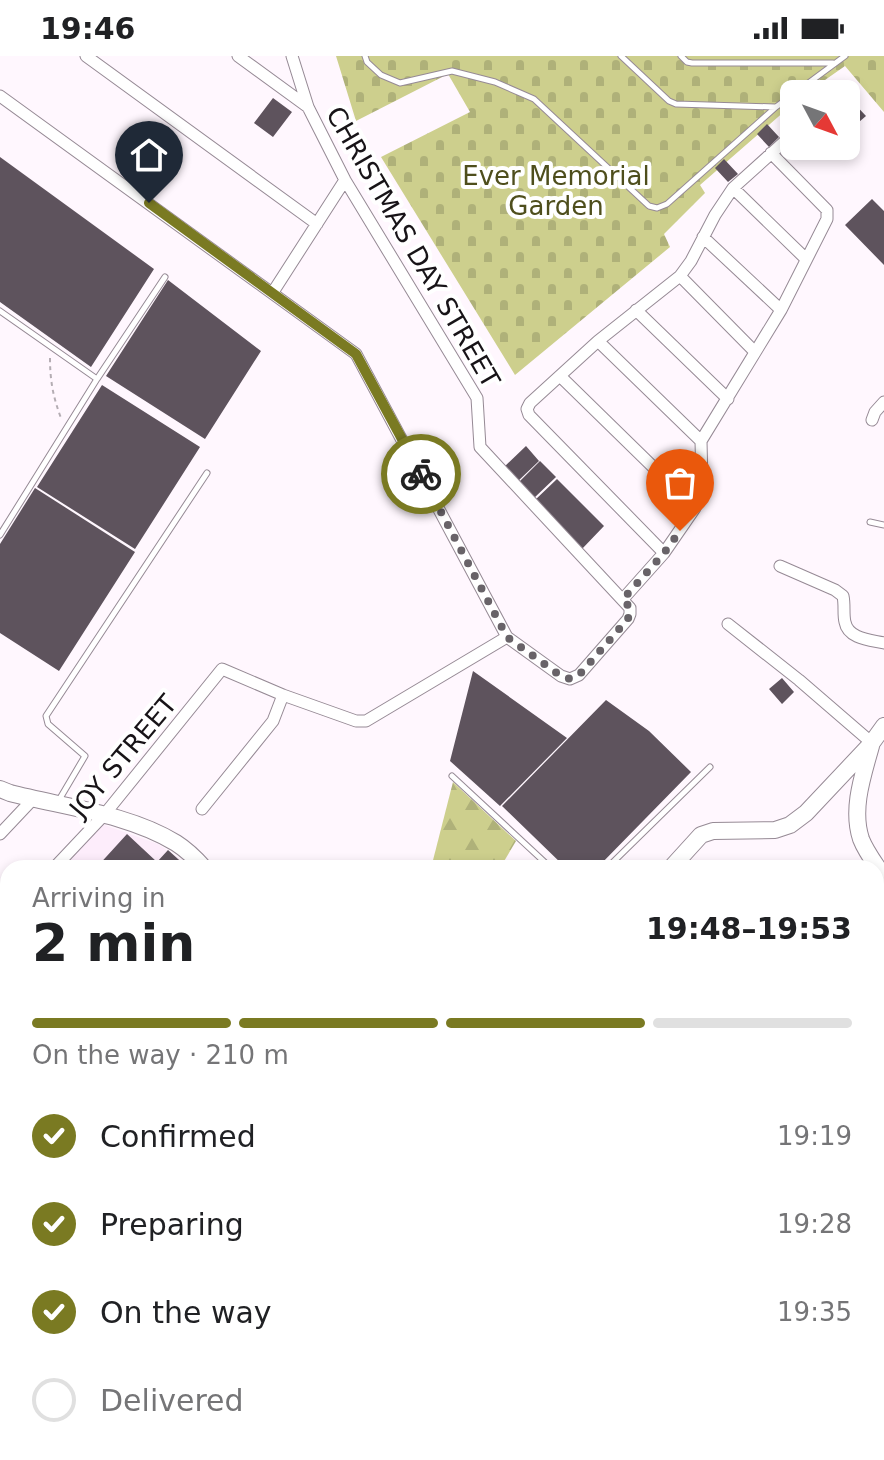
<!DOCTYPE html>
<meta charset="utf-8">
<style>
body{margin:0;font-family:"DejaVu Sans",sans-serif;background:#f2f2f2;color:#202124;height:100vh;display:flex;flex-direction:column;font-size:30px;white-space:nowrap}
*{box-sizing:border-box;margin:0}
p{font-size:26px;color:#757577}
.icon{flex:none;width:44px;height:44px;fill:none;stroke:currentColor;stroke-width:2;stroke-linecap:round;stroke-linejoin:round}
.map{position:relative;flex:1;overflow:hidden}
.drawer{position:absolute;left:0px;top:804px;width:884px;height:600px;display:flex;flex-direction:column;background:#fff;border-radius:24px 24px 0 0;box-shadow:0 4px 12px #0003}
.drawer>*{flex:none}
.needle{width:52px;rotate:131deg}
.fabs{position:absolute;left:780px;top:24px;display:grid;gap:16px}
.fabs a{display:grid;place-items:center;width:80px;height:80px;border-radius:12px;background:#fff;box-shadow:0 4px 12px #0003;font-size:40px}
.pin{position:absolute;display:grid;place-items:center;width:68px;height:68px;color:#fff;margin:-82px -34px;border-radius:50% 50% 50% 0;rotate:-45deg;box-shadow:0 0 8px #0007}
.pin .icon{rotate:45deg}
.courier{position:absolute;display:grid;place-items:center;width:80px;height:80px;margin:-40px;border:6px solid #7a7a22;border-radius:50%;background:#fff;color:#222;box-shadow:0 2px 10px #0007}
.summary em{font-style:normal;font-weight:700}
.summary div{display:flex;flex-direction:column-reverse}
.summary{display:flex;align-items:center;justify-content:space-between;height:136px;padding:0 32px}
h1{font-size:52px;font-weight:700;line-height:60px}
.bar{display:grid;grid-template-columns:repeat(4,1fr);gap:12px 8px;align-content:center;height:96px;padding:0 32px}
.bar i{height:10px;border-radius:6px;background:#e0e0e0}
.bar .active{background:#7a7a22}
.bar p{grid-column:span 4}
ol{padding:0 32px;list-style:none}
li{display:flex;align-items:center;gap:24px;height:88px}
li p{margin-inline-start:auto}
li .icon{padding:8px;border-radius:50%;background:#7a7a22;color:#fff;stroke-width:4}
li:last-child{color:#757577}
li i{width:44px;height:44px;border:4px solid #e0e0e0;border-radius:50%}
.status{display:flex;justify-content:space-between;align-items:center;height:56px;padding:0 40px;background:#fff;direction:ltr}
.status svg{height:22px;fill:currentColor}
.map>svg:first-child{display:block}
</style>
<div class="status"><b>19:46</b><svg viewBox="0 0 49 12"><path d="M0 12V9h3v3zM5 12V6h3v6zM10 12V3h3v9zM15 12V0h3v12zM26 1h20v11H26zM47 4h2v5h-2z"/></svg></div>
<div class="map">
<svg width="884" height="1404" viewBox="0 0 884 1404">
<defs>
<pattern id="forest-firs" width="22" height="20" patternUnits="userSpaceOnUse" patternTransform="scale(2)"><rect width="22" height="20" fill="#cdcf8d"/><path d="M5 1l3.5 6h-7zM16 11l3.5 6h-7z" fill="#afb179"/></pattern>
<pattern id="cemetery-stones" width="16" height="16" patternUnits="userSpaceOnUse" patternTransform="scale(2)"><rect width="16" height="16" fill="#cdcf8d"/><path d="M2 7V4a2 2 0 0 1 4 0v3zM10 15v-3a2 2 0 0 1 4 0v3z" fill="#afb179"/></pattern>
</defs>
<rect width="100%" height="100%" fill="#fff7fe"/>
<path fill="#fdedfb" d="M102,768l56,20 35,24h-131z
M876,1303l8,5v96h-39l2,-8h29z"/>
<path fill="url(#forest-firs)" d="M453,726l63,59 -16,27h-69z"/>
<path fill="url(#cemetery-stones)" d="M336,0h548v56l-39,-46 -40,28h-11v9l-94,82 5,8 -41,41 6,13 -155,128 -134,-218 89,-45 -22,-38 -92,47z"/>
<path fill="#5e535d" d="M273,42l19,14 -19,25 -19,-14z
M850,43l16,17 -14,12 -6,-7v-19z
M767,68l12,13 -10,10 -12,-13z
M0,101l154,112 -63,98 -91,-65z
M724,103l14,15 -10,8 -13,-14z
M872,143l12,12v54l-39,-40z
M168,224l93,71 -56,88 -99,-63z
M102,329l98,62 -65,102 -98,-62z
M526,390l13,15 -23,22 -13,-15z
M540,405l16,16 -23,22 -15,-16z
M557,423l47,47 -23,24 -47,-49z
M35,432l100,64 -76,119 -59,-38v-89z
M473,615l94,67 -67,68 -50,-45z
M782,622l12,14 -12,12 -13,-15z
M606,644l43,31 42,41 -94,96h-31l-64,-62z
M127,778l30,28 11,-12 20,18h-92z
M8,899v133l-8,9v-133z
M8,1058v115l-8,-6v-100z
M0,1207l8,4v95l-8,-4z
M8,1313v83h12l-3,5 -17,-9v-64z
M876,1321l8,3v42l-8,-2z
M130,1396h125l-4,8h-125z
M275,1396h40l-4,8h-40z"/>
<g fill="none" stroke-linecap="round" stroke-linejoin="round">
<defs>
<path id="lane" d="M365,0l2,6 14,13 19,8 52,-12 43,11 39,17 115,107 8,2 10,-4 109,-97 69,-51
M621,0l48,45 7,3 99,3
M681,0l6,6 5,1h141
M0,255l97,68
M870,466l14,3
M0,479l97,-156 68,-102
M452,720l99,92
M59,744l26,-44 -37,-32 -2,-8 161,-243
M607,812l103,-101
M876,932l8,-10
M0,1056l8,-9
M261,1404l4,-8
M399,1404l4,-8
M881,1404l3,-11"/>
<path id="street" d="M86,0l231,168
M238,0l70,51
M0,40l356,258 151,283 54,39 9,3 9,-4 49,-56 2,-5v-6l-150,-161 -3,-49 -132,-218 -37,-73 -16,-51
M733,132l73,71
M703,181l78,73
M680,220l74,75
M273,236l72,-112
M636,254l92,89
M598,285l103,100
M561,321l134,131
M872,364l3,-8 9,-10
M664,497l-135,-138 -2,-6 3,-6 68,-62 82,-65 11,-15 24,-46 18,-27 61,-55
M780,510l55,24 8,6c2,9 0,18 2,26 3,17 26,18 39,21
M623,543l41,-46 31,-45 7,-24 -1,-43 80,-131 46,-91v-9l-56,-57
M728,568l71,56 73,63
M202,753l71,-88 10,-26
M0,778l33,-35
M54,812l50,-53 118,-146 61,26 73,26h10l141,-84
M876,859l8,-10
M0,871l8,-9"/>
<path id="secondary" d="M871,690c-8,29 -20,63 -10,93 5,13 15,26 23,38
M0,733l10,4c54,14 119,21 166,50 11,7 20,16 28,25
M671,812l30,-33 12,-4 62,-1 15,-5 16,-12 65,-69 13,-18
M876,1171l8,-8
M718,1404l11,-8"/>
</defs>
<use href="#lane" stroke="#968a95" stroke-width="7"/>
<use href="#street" stroke="#968a95" stroke-width="13"/>
<use href="#secondary" stroke="#968a95" stroke-width="18"/>
<path stroke="#b4adb3" stroke-width="2" stroke-dasharray="4 4" stroke-linecap="butt" d="M50,302c0,22 3,39 11,60"/>
<use href="#lane" stroke="#fff" stroke-width="5"/>
<use href="#street" stroke="#fff" stroke-width="11"/>
<use href="#secondary" stroke="#fff" stroke-width="16"/>
</g>
<g fill="none" stroke-linecap="round" stroke-linejoin="round">
<path stroke="#686368" stroke-width="8" stroke-dasharray="0 14.4" d="M421,418l86,163 54,39 9,3 9,-4 49,-56 2,-11 -7,-9 41,-46 16,-22"/>
<path stroke="#7a7a22" stroke-width="10" d="M149,147l207,151 65,120"/>
</g>
<g text-anchor="middle" stroke-width="8" stroke-linejoin="round" paint-order="stroke">
<g font-size="26" fill="#4e4e1c" stroke="#fff">
<text x="556" y="129">Ever Memorial<tspan x="556" dy="30">Garden</tspan></text>
</g>
<g font-size="26" fill="#171317" stroke="#fff">
<text transform="translate(413 191) rotate(60)" y="9">CHRISTMAS DAY STREET</text>
<text transform="translate(123 700) rotate(-50)" y="9">JOY STREET</text>
</g>
</g>
</svg>
<div class="fabs">
<a><svg class="needle" viewBox="-14 -14 28 28"><path d="M0-13l5 13h-10z" fill="#e53935"/><path d="M0 13l5-13h-10z" fill="#757577"/></svg></a>
</div>
<div class="pin" style="left:680px;top:475px;background:#ea580c"><svg class="icon" aria-label="bag" viewBox="0 0 24 24"><path d="M5 8h14l-1 12H6zM9 8a3 3 0 0 1 6 0"/></svg></div>
<div class="pin" style="left:149px;top:147px;background:#1f2937"><svg class="icon" aria-label="home" viewBox="0 0 24 24"><path d="M3 11l9-7 9 7M6 9v11h12V9"/></svg></div>
<div class="courier" style="left:421px;top:418px"><svg class="icon" aria-label="bike" viewBox="0 0 24 24"><circle cx="6" cy="16" r="4"/><circle cx="18" cy="16" r="4"/><path d="M6 16l4-8h5l3 8M10 8l3 8H6M13 5h3"/></svg></div>
<section class="drawer">
<div class="summary"><div><h1>2 min</h1><p>Arriving in</p></div><em>19:48–19:53</em></div>
<div class="bar"><i class="active"></i><i class="active"></i><i class="active"></i><i></i><p>On the way · 210 m</p></div>
<ol>
<li><svg class="icon" aria-label="check" viewBox="0 0 24 24"><path d="M5 12l5 5 9-10"/></svg>Confirmed<p>19:19</p></li>
<li><svg class="icon" aria-label="check" viewBox="0 0 24 24"><path d="M5 12l5 5 9-10"/></svg>Preparing<p>19:28</p></li>
<li><svg class="icon" aria-label="check" viewBox="0 0 24 24"><path d="M5 12l5 5 9-10"/></svg>On the way<p>19:35</p></li>
<li><i></i>Delivered</li>
</ol>
</section>
</div>
